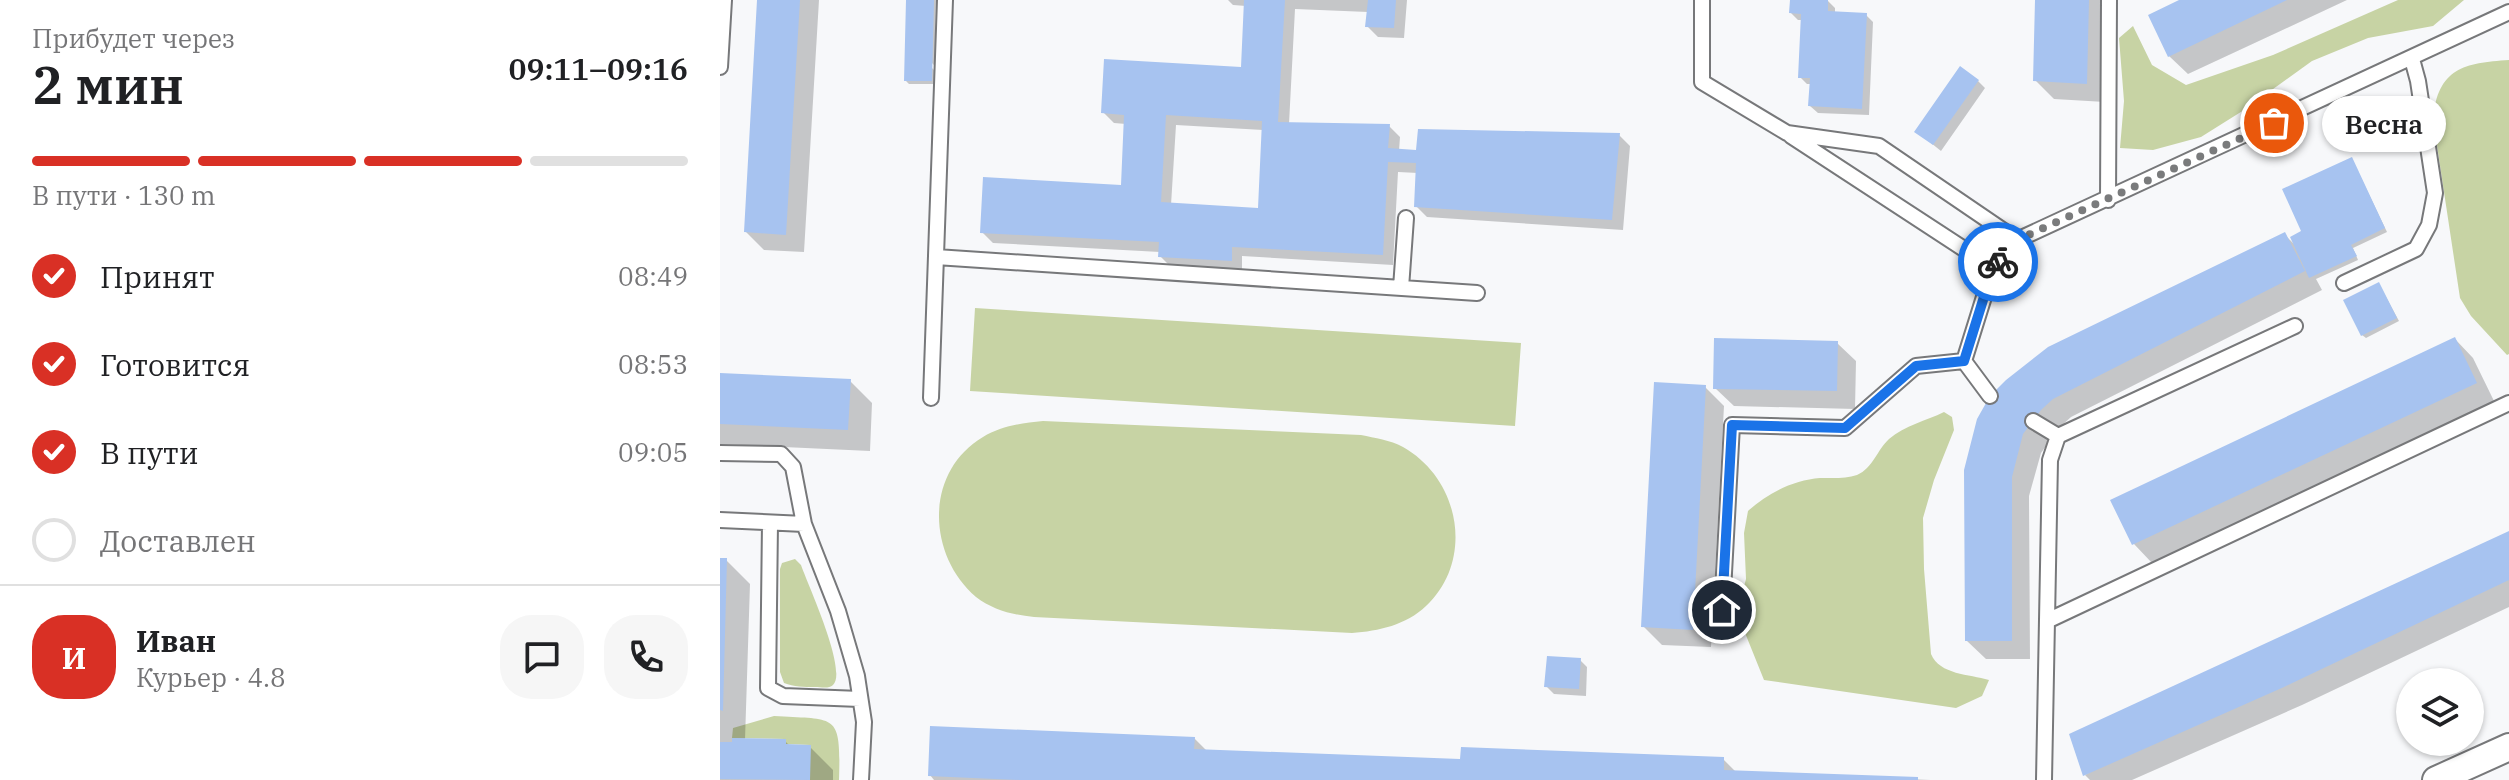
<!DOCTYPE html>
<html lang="ru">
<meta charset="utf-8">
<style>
body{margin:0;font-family:"IBM Plex Serif",serif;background:#f6f6f6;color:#202124;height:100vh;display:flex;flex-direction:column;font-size:30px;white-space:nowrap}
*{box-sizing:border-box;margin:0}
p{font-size:26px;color:#757577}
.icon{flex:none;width:44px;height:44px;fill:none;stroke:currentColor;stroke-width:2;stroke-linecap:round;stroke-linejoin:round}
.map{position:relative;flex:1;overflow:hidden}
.drawer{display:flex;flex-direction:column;background:#fff;width:720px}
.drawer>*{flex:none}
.tools{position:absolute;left:1676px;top:668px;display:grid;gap:16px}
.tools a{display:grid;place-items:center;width:88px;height:88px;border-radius:50%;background:#fff;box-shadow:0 2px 6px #0004;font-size:40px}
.pin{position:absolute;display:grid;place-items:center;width:68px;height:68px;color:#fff;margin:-34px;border:4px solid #fff;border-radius:50%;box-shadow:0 2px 8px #0007}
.courier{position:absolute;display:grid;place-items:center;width:80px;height:80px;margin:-40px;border:6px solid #1a73e8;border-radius:50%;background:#fff;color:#222;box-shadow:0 2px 10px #0007}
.bubble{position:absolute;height:56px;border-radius:28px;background:#fff;box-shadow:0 2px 6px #0004;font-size:26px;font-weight:600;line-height:56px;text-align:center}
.headline em{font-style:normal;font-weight:600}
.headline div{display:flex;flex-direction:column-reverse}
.headline{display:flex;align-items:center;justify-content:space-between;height:136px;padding:0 32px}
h1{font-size:52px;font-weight:600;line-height:60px}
.bar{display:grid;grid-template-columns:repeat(4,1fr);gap:12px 8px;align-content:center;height:96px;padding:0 32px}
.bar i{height:10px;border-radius:6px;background:#e0e0e0}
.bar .active{background:#d93025}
.bar p{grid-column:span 4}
.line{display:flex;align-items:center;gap:20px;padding:0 32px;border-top:2px solid #e0e0e0}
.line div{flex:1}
.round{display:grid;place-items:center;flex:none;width:84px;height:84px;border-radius:32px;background:#f6f6f6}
ol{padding:0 32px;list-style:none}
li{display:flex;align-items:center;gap:24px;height:88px}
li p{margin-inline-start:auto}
li .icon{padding:8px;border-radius:50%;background:#d93025;color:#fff;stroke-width:4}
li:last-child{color:#757577}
li i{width:44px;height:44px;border:4px solid #e0e0e0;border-radius:50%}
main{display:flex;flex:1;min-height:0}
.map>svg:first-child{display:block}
</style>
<main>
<section class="drawer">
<div class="headline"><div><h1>2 мин</h1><p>Прибудет через</p></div><em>09:11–09:16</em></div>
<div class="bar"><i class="active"></i><i class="active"></i><i class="active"></i><i></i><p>В пути · 130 m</p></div>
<ol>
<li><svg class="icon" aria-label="check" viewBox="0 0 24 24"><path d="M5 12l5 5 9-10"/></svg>Принят<p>08:49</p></li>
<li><svg class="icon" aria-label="check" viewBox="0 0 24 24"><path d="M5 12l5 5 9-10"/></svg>Готовится<p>08:53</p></li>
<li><svg class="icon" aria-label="check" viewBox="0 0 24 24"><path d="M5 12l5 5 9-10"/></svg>В пути<p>09:05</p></li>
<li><i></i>Доставлен</li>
</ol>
<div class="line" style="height:144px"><b class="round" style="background:#d93025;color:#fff">И</b><div><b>Иван</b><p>Курьер · 4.8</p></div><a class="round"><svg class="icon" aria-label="chat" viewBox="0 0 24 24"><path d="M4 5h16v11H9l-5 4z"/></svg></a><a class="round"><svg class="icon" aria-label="phone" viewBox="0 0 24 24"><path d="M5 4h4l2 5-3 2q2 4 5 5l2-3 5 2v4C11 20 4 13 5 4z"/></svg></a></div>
</section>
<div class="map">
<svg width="1789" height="780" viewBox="0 0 1789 780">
<rect width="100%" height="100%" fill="#f7f8fa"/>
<path fill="#c7d3a4" d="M1678,0h66l-31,26 -65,12 -56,23 -68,49 -43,27 -48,13 -33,-2 4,-47 -5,-63 14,-12 19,39 34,20 87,-30z
M1789,60v294l-2,1 -36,-39 -11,-18 -27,-179c5,-51 31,-56 76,-59z
M255,308l546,35 -6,83 -545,-35z
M1224,412l8,5 2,13 -20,50 -11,38 1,51 7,85c9,21 38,20 58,26l-7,16 -26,12 -192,-28 -27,-67 9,-34 -2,-46 4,-22c19,-18 46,-31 72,-33 12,0 26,1 37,-3 16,-7 20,-25 32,-36 16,-14 37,-18 55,-27z
M323,421l318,14c14,3 29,5 42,12 57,32 72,113 23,159 -20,19 -47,25 -74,27l-318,-16c-21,-2 -41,-7 -58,-20 -49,-42 -52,-125 7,-160 18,-11 39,-14 60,-16z
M75,559l6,6c7,20 47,106 32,120 -4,4 -12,2 -18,2 -11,0 -21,0 -31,-4l-4,-11v-103l2,-6z
M54,716c63,4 67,-4 65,64h-29v-35l-24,-1 -1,-5 -53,-1 1,-10z"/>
<path fill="#0003" fill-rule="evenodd" d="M39,0h60l-15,252 -40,-2 -18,-18z
M188,0h28l-1,38 4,5v27l-12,-12 -3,2 12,12 -1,12h-26l-3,-3z
M508,0h179l-3,38 -26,-1 -11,-11 1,-14 -73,-3 -6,115 100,2 11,11 -1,14 19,1 201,-17 11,11 -7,84 -196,-13 -11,-11 2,-33 -20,-1 -5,93 -151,-9v15l-71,-4 -11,-11v-4l-167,-9 -11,-11 140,-45 4,-63 -12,-1 -11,-11 140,-43 3,-63 -13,-1zM456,125l87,5 -3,80 -89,-5z
M1072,0l36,1 7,7v5l31,2 7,7 -4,93 -51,-2 -8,-7 2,-22h-5l-7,-7 3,-57h-5l-7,-7z
M1317,0h70l-2,102 -51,-3 -19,-19z
M1464,0h163l-159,74 -19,-18z
M1258,81l7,7 -44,63 -25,-20z
M1632,159l35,73 -34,16 5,12 -42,19 6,11 -251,127 -12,11 -18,25 -12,43 1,163h-44l-19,-18 12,-221 306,-185 10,10z
M1659,284l20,37 -33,17 -4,-3z
M1735,339l18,19 21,43 -342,162 -18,-19 -21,-43z
M1117,343l19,18 -1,48 -121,-3 -19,-18z
M0,375l130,6 22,22 -2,48 -150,-7z
M985,387l19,19 -13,241 -49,-2 -19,-19z
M1789,534v73l-207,98 -170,75h-42l-5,-5z
M0,560h6l24,24 -5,156 40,1 5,5 20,1 23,23v10h-113z
M860,660l7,7 -1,29 -32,-2 -7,-7z
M474,738l13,13 255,10 261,-2 13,13 195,8h-997l-4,-5z"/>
<path fill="#a7c3f0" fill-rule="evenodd" d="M37,0h43l-14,235 -42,-3z
M186,0h28l-2,81h-28z
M524,0h41l-7,122 112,2 -2,24 28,2 2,-21 202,4 -8,87 -198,-13 2,-44 -28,-1 -5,93 -151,-8v14l-74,-4 1,-15 -179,-9 3,-56 138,8 3,-70 -23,-2 3,-54 137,8zM446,115l96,6 -4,87 -97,-6z
M648,0h28l-2,28 -29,-1z
M1070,0h38v11l39,2 -5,96 -54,-3 2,-28h-12l3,-64 -12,-1z
M1315,0h54l-2,84 -54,-3z
M1459,0h108l-119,57 -20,-42z
M1240,66l19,14 -46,65 -19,-13z
M1632,157l33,71 -34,17 6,11 -48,22 -19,-41 11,-6 -19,-42z
M1565,232l20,39 -252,128 -12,11 -18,24 -11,43v164h-47l-1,-171 13,-51 13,-23 16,-16 42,-33z
M1659,282l18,36 -36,18 -18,-36z
M1735,337l22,46 -345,162 -22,-45z
M994,338l124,3 -1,50 -124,-2z
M0,373l131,6 -3,51 -128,-6z
M934,382l52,3 -13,245 -52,-3z
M1789,531v49l-225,107 -201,89 -14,-42z
M0,558h7l-4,153 -3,-1z
M827,656l34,2 -2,31 -35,-2z
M210,726l265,11 -1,12 266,10 1,-12 263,10v13l194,7v3h-898l-92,-4z
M12,738l54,1v5l25,1 -1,35 -90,-1v-37h12z"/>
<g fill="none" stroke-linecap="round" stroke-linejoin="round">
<defs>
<path id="service" d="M982,0v82l85,51 92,13 138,94
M0,67l4,-67
M1071,136l202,132
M1388,200l1,-200
M216,257l541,36
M1624,283l72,-34 13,-24 6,-32 -17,-112 -6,-22
M681,288l5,-70
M1270,396l-26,-35 29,-93 24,-28 492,-228
M211,398l14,-398
M1313,421l25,15
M0,453l61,1 12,13 11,57 34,87 19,65 7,46 -3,58
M0,520l84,4
M50,523l-2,165 15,8 77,3
M1002,610l10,-185 113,3 71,-62 48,-5
M1329,620l460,-217
M1324,780l6,-320 8,-24 237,-110"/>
<path id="minor" d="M1716,780l73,-33"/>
</defs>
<use href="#service" stroke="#77787a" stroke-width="18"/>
<use href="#minor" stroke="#77787a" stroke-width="30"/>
<use href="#service" stroke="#fff" stroke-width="14"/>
<use href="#minor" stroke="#fff" stroke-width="26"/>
</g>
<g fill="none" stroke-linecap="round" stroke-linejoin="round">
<path stroke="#7a7b7c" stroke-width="8" stroke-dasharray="0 14.4" d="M1278,262l19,-22 257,-117"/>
<path stroke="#1a73e8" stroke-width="10" d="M1002,610l10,-185 113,3 71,-62 48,-5 29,-93 5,-6"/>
</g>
</svg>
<div class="tools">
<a><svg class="icon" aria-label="layers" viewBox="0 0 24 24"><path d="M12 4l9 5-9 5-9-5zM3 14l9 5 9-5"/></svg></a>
</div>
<div class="pin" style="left:1554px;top:123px;background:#ea580c"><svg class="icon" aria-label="bag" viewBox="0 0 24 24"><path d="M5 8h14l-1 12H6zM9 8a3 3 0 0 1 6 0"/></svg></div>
<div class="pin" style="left:1002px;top:610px;background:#1f2937"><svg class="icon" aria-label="home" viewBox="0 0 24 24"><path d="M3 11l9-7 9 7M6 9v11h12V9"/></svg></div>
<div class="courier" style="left:1278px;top:262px"><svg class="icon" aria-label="bike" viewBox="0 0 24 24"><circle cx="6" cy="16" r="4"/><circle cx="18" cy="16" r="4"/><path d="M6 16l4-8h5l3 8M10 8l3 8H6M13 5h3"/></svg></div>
<div class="bubble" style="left:1602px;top:96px;width:124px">Весна</div>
</div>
</main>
